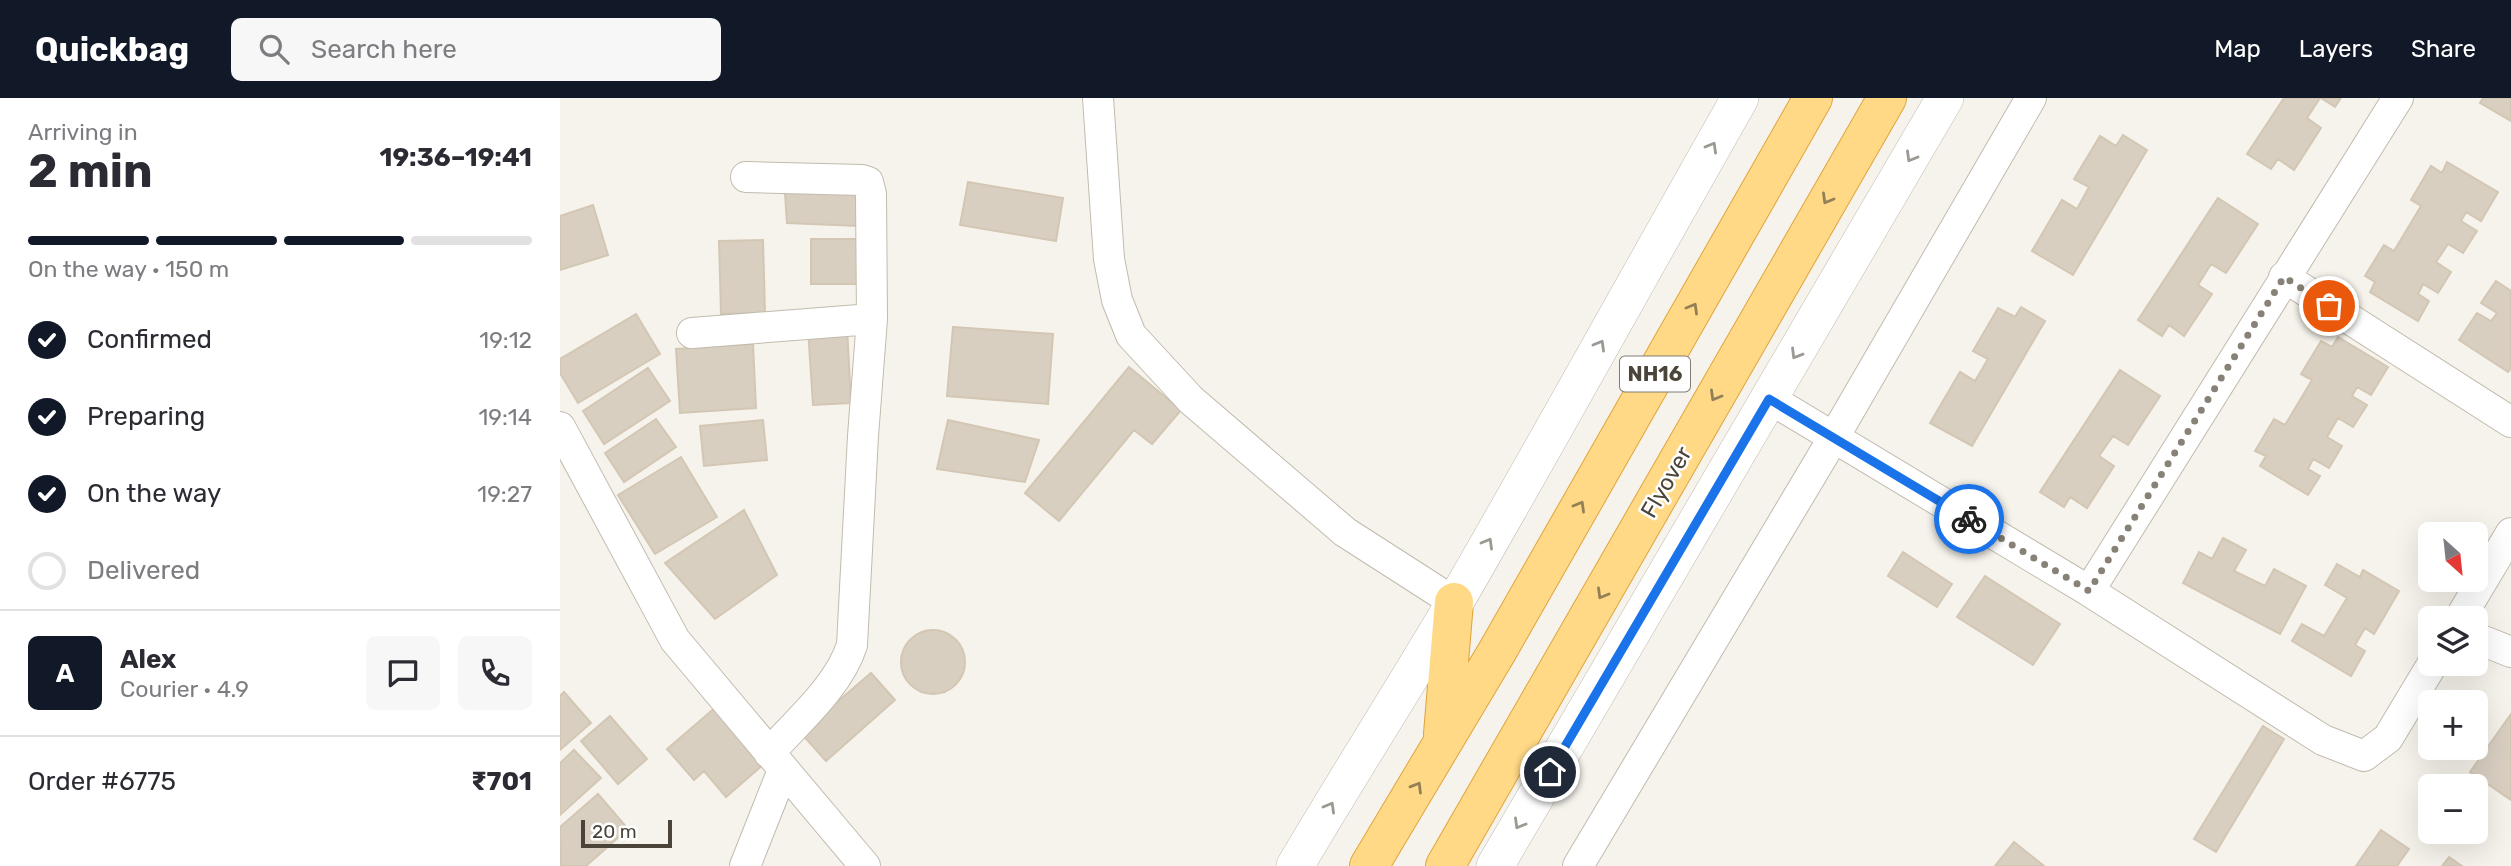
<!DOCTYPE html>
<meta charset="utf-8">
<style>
body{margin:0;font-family:Rubik,sans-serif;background:#f7f7f7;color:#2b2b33;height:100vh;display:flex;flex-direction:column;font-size:26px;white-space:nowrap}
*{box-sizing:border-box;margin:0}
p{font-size:23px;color:#7c7c81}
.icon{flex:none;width:38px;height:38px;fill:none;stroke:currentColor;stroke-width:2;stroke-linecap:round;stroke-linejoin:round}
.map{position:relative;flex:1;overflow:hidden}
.side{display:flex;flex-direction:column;background:#fff;width:560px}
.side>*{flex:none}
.needle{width:46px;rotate:153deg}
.buttons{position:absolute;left:1858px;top:424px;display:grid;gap:14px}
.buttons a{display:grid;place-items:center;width:70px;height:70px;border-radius:10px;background:#fff;box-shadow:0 7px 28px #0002;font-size:35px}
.scale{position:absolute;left:21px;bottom:18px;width:91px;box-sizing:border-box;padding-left:7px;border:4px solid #4b4439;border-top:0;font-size:19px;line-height:24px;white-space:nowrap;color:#4b4439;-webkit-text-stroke:5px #fff;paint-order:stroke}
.pin{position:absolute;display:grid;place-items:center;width:60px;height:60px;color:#fff;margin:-30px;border:4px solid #fff;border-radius:50%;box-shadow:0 2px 7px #0007}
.courier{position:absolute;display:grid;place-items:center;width:70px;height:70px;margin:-35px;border:5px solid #1a73e8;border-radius:50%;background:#fff;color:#222;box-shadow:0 2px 9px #0007}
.overview em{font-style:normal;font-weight:700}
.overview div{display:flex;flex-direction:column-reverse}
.overview{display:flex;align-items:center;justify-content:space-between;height:119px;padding:0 28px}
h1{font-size:46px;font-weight:700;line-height:52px}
.bar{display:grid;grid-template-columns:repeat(4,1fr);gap:10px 7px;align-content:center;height:84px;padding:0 28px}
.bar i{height:9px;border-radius:5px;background:#e1e1e2}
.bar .on{background:#111827}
.bar p{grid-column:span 4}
.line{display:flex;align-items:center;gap:18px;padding:0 28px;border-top:2px solid #e1e1e2}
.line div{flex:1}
.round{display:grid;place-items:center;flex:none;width:74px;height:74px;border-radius:10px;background:#f7f7f7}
ol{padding:0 28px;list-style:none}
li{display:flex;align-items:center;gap:21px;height:77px}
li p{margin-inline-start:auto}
li .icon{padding:7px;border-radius:50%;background:#111827;color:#fff;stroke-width:4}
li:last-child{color:#7c7c81}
li i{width:38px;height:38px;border:4px solid #e1e1e2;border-radius:50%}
header{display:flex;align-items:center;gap:42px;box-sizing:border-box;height:98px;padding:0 35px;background:#111827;color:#fff}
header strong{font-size:33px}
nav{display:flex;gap:38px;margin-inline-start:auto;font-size:24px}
.search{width:490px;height:63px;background:#f7f7f7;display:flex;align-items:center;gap:18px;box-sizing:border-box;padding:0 24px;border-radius:10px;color:#7c7c81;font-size:26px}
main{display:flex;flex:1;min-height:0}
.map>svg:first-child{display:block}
</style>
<header>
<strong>Quickbag</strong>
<div class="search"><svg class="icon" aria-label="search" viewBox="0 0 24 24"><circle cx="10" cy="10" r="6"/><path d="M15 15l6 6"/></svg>Search here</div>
<nav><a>Map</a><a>Layers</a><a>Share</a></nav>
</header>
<main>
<section class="side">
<div class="overview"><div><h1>2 min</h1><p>Arriving in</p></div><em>19:36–19:41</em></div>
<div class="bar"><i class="on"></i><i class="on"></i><i class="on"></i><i></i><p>On the way · 150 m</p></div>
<ol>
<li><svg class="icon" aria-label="check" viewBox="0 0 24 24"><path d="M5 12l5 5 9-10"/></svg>Confirmed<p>19:12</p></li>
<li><svg class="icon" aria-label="check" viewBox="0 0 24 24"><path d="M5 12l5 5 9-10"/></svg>Preparing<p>19:14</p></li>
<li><svg class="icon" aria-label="check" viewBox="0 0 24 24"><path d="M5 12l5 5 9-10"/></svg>On the way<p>19:27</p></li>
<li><i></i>Delivered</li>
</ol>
<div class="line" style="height:126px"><b class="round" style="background:#111827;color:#fff">A</b><div><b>Alex</b><p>Courier · 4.9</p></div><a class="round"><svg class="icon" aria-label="chat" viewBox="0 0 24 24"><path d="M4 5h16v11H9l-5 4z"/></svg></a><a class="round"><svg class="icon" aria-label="phone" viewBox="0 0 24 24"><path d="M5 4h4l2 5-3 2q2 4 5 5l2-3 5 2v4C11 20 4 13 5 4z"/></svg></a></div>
<div class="line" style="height:91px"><div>Order #6775</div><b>₹701</b></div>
</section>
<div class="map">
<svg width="1951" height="768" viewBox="0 0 1951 768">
<rect width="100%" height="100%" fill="#f6f3ec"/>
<path fill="#d8cfc1" stroke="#d3c7b4" stroke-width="2" d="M1724,0h36l-13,20 14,10 -27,42 -16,-11 -7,10 -24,-15z
M1761,0h20l-6,9z
M1923,0h28v23l-31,-18z
M1563,37l24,15 -74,125 -41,-24 30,-51 15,9 12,-22 -15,-8 26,-43 16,10z
M1887,64l51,30 -17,29 -15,-9 -5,9 16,10 -14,22 -15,-9 -12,18 15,10 -13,21 -15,-9 -5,10 11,7 -11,20 -48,-29 5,-10 -10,-6 19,-31 10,6 27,-45 -10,-6 20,-34 11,7z
M224,81l73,6 1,41 -71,-3z
M408,84l95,16 -7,43 -96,-16z
M1658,100l40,26 -32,49 -15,-9 -13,21 14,9 -28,42 -15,-11 -7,11 -24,-16z
M33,107l15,50 -48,15v-54z
M251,141h48v45h-48z
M203,142l2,73 -44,1 -2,-73z
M1936,183l15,10v77l-3,4 -49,-32 18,-27 14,8 6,-8 -16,-10z
M1461,209l24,14 -73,125 -42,-23 30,-51 15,9 13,-22 -15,-8 25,-43 17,9z
M76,216l24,40 -82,49 -18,-30v-14z
M287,229l4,76 -38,2 -5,-76z
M393,229l100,7 -5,70 -101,-8z
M1778,239l50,30 -17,28 -14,-8 -5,9 15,9 -14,22 -15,-9 -11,19 15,9 -13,22 -16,-9 -5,10 12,7 -12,19 -48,-29 6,-10 -11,-5 19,-32 11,6 27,-45 -11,-6 20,-33 11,6z
M193,246l3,64 -76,5 -4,-64z
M569,269l52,43 -29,34 -18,-14 -75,91 -34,-28z
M88,270l22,33 -66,43 -21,-33z
M1560,272l40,26 -32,49 -15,-9 -14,20 15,10 -27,42 -17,-11 -6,10 -24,-15z
M96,321l20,28 -52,35 -19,-29z
M203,322l4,40 -63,6 -4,-40z
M388,322l91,20 -14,42 -88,-13z
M121,359l36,60 -62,37 -37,-59z
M184,412l33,65 -62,44 -50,-56z
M1663,440l23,12 -12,21 31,15 9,-17 32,17 -26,48 -97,-51 16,-31 13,7z
M1343,454l49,32 -15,23 -49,-31z
M1777,466l23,13 3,-7 36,21 -25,43 -9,-6 -10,17 10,6 -14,25 -59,-35 10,-17 22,12 23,-38 -22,-13z
M1425,478l75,48 -27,41 -76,-48z
M341 564a32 32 0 1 1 64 0a32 32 0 1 1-64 0Z
M311,575l24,27 -69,61 -25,-28z
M4,594l27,31 -31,27v-54z
M156,609l49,56 -39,34 -22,-26 -10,9 -27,-31z
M1951,616v86l-41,-28z
M50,618l37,43 -29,25 -37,-43z
M1703,628l21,13 -68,113 -22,-13z
M14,652l27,28 -41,37v-52z
M38,696l30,35 -42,37h-25l-1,-39z
M1821,732l28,19 -12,17h-41z
M1454,744l30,24h-49z
M1889,759l13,9h-20z"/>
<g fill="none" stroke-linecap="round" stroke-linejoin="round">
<defs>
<path id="minor" d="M538,0l11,161 8,41 14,35 60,65 154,132 109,70
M186,79l116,3 6,2 3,12 1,125 -9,117 -11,209c-13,41 -54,76 -83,108
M1724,179l227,145
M132,235l180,-14
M1210,301l319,192 234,149 41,16 24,-18 45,-75
M0,329l115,213 190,226
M1529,493l309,-493
M1900,520l51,-85
M1916,540l35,14
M185,768l38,-96
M1018,768l256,-429 197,-339"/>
<path id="tertiary" d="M735,768c52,-88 107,-174 159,-262 97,-168 190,-337 286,-506
M935,768l450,-768"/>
<path id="trunk" d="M883,636l11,-132
M809,768l129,-216 315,-552
M885,768l442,-768"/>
</defs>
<use href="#minor" stroke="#c2bbae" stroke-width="32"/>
<use href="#tertiary" stroke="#c2bbae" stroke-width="38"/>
<use href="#trunk" stroke="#e0a43c" stroke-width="40"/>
<use href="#minor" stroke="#fff" stroke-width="30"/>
<use href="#tertiary" stroke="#fff" stroke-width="37"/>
<use href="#trunk" stroke="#ffd985" stroke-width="38"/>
</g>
<defs><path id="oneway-chevron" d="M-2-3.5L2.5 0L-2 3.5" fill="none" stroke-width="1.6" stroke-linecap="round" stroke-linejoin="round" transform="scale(1.75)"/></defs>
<g stroke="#9c9892">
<use href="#oneway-chevron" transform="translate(1152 49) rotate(-60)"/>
<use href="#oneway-chevron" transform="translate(1351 59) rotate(120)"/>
<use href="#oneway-chevron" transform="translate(1040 247) rotate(-60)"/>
<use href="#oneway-chevron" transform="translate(1236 256) rotate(121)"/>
<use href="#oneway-chevron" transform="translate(928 445) rotate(-60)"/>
<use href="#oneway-chevron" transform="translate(770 709) rotate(-60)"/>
<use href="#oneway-chevron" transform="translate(959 726) rotate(120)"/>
</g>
<g stroke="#938057">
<use href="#oneway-chevron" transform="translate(1267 101) rotate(120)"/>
<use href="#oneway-chevron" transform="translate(1133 210) rotate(-60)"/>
<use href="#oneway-chevron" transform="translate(1155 298) rotate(120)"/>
<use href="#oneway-chevron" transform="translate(1020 408) rotate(-60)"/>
<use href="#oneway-chevron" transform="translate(1042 496) rotate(120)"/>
<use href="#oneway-chevron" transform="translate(857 689) rotate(-59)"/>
</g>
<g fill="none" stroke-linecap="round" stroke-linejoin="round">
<path stroke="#878178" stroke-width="7" stroke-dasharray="0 12.6" d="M1409,421l120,72 195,-314 45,29"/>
<path stroke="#1a73e8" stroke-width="9" d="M990,674l219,-373 200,120"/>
</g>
<g text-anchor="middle" stroke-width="5" stroke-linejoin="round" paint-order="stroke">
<rect fill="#fff" stroke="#817c74" stroke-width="2" x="1060" y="258.5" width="70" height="35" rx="5"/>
<g font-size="21" font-weight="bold" fill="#4b4439">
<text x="1095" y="283">NH16</text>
</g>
<g font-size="23" fill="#4b4439" stroke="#fff">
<text transform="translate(1106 384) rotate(-60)" y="8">Flyover</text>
</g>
</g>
</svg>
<div class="buttons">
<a><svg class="needle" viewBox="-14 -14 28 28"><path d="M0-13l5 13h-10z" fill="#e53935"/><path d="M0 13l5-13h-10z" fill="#7c7c81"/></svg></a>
<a><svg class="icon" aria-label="layers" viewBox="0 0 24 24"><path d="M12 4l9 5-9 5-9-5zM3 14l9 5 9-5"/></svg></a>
<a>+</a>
<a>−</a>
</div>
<div class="scale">20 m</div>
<div class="pin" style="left:1769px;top:208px;background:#ea580c"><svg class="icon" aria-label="bag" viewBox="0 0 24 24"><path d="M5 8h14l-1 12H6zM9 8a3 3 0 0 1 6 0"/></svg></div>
<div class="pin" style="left:990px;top:674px;background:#1f2937"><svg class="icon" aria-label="home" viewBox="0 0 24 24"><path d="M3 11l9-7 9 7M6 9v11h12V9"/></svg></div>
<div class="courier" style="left:1409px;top:421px"><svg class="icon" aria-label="bike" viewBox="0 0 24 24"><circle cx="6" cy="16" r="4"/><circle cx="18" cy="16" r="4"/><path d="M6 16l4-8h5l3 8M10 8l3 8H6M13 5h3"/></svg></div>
</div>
</main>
